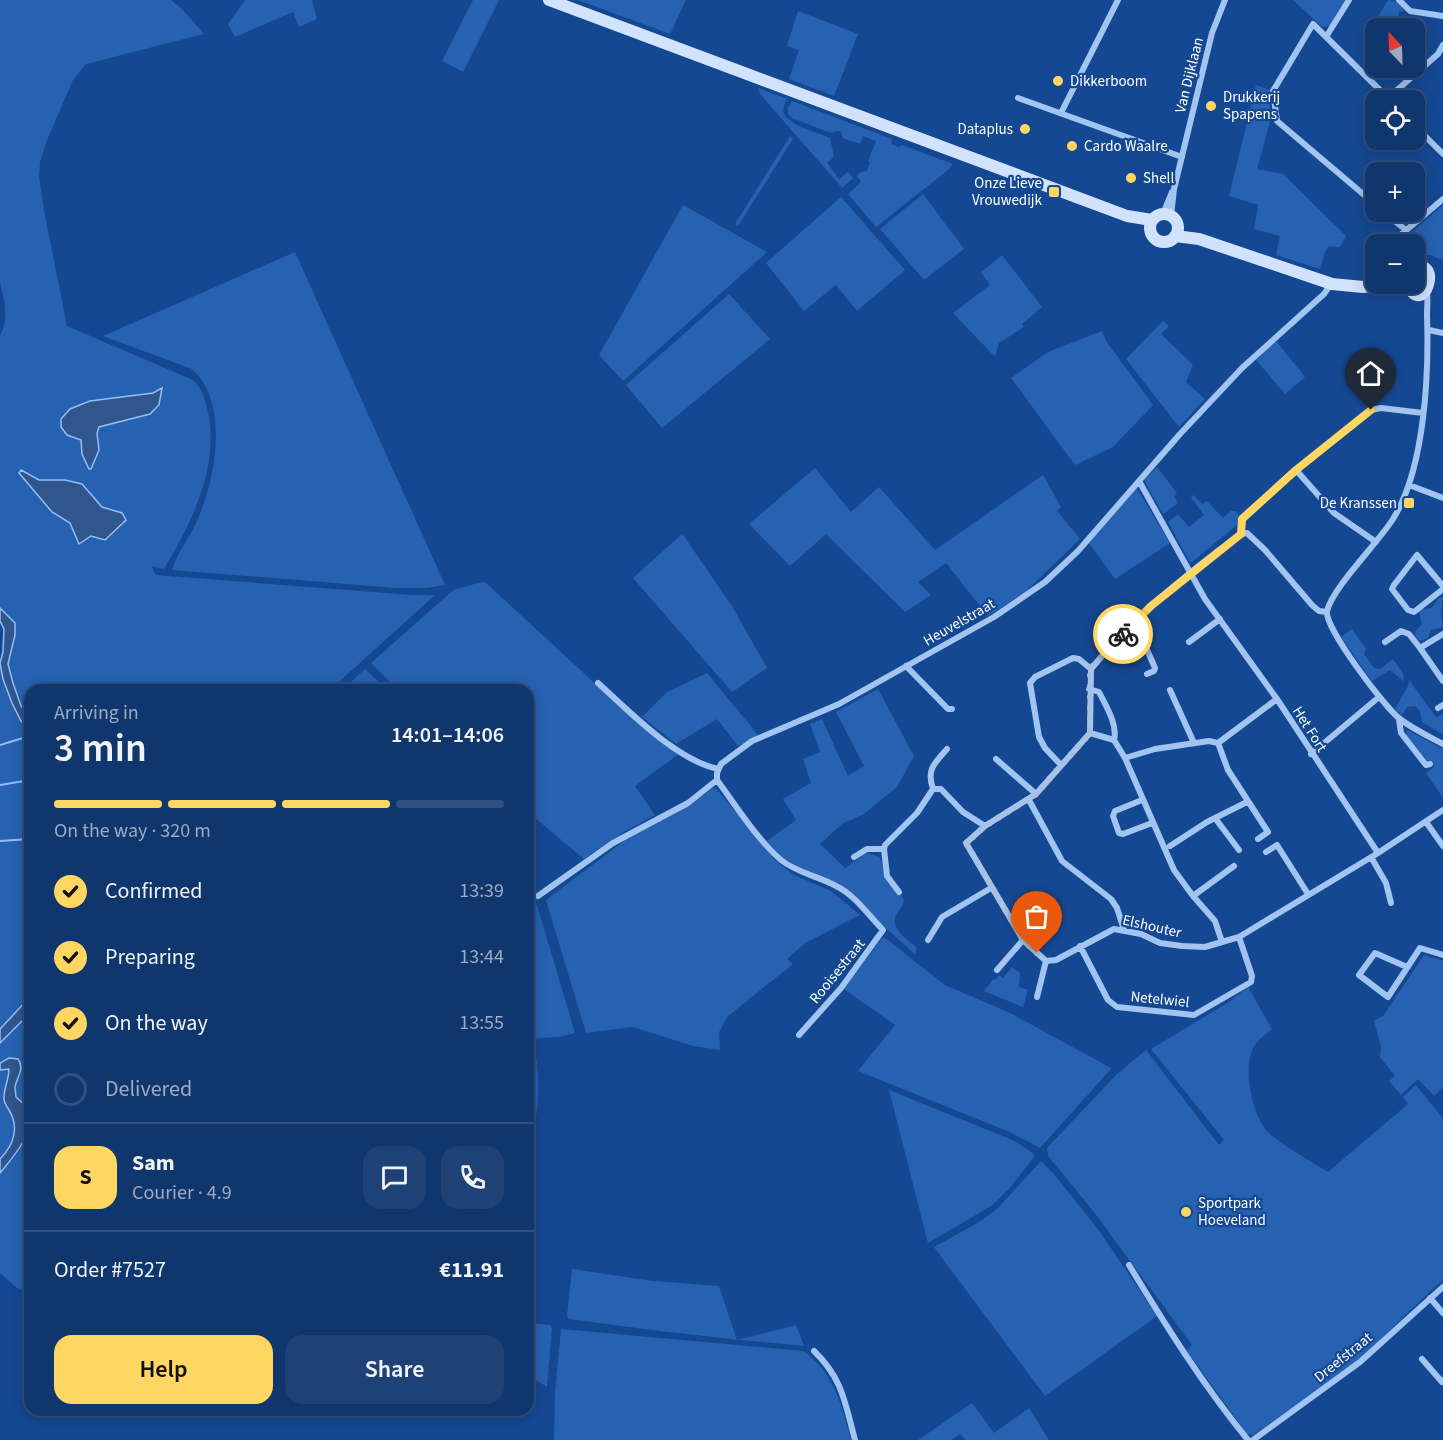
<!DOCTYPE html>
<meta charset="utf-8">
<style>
body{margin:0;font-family:"Source Sans 3",sans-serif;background:#1e4176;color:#f1f3f6;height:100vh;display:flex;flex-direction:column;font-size:22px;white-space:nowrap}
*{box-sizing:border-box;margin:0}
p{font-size:20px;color:#9cabc2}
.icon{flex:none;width:33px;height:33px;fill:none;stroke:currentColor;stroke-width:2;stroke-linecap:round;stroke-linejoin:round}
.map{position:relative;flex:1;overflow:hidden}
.sheet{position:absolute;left:24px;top:684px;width:510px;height:732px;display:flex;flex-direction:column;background:#10366e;border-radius:18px;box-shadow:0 3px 15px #0003,0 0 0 2px #305081}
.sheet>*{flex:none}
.needle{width:39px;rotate:337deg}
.controls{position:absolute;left:1365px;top:18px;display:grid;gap:12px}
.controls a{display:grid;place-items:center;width:60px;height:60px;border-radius:12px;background:#10366e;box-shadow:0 3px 15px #0003,0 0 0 2px #305081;font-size:30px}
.pin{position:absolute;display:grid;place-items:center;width:51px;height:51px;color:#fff;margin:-62px -26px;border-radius:50% 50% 50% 0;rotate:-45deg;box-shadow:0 0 6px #0007}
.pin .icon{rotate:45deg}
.courier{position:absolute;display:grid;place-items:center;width:60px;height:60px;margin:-30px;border:4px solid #ffd662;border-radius:50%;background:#fff;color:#222;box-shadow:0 2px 8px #0007}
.overview em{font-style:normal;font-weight:600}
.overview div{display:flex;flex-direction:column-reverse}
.overview{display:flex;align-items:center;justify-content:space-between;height:102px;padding:0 30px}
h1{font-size:39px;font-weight:600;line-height:45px}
.bar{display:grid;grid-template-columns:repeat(4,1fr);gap:9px 6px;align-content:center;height:72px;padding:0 30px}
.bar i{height:8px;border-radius:4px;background:#305081}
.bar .on{background:#ffd662}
.bar p{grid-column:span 4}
.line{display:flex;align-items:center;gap:15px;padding:0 30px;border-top:2px solid #305081}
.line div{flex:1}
.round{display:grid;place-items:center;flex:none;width:63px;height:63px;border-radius:18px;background:#1e4176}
ol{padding:0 30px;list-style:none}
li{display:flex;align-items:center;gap:18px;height:66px}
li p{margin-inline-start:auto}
li .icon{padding:6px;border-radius:50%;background:#ffd662;color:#111;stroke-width:4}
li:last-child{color:#9cabc2}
li i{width:33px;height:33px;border:3px solid #305081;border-radius:50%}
.cta{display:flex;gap:12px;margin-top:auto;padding:12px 30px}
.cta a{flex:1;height:69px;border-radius:18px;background:#ffd662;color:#111;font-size:24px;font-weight:600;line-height:69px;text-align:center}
.cta a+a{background:#1e4176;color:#f1f3f6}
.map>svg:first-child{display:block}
</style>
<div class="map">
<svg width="1443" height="1440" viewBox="0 0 1443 1440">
<rect width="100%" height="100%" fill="#154892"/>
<path fill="#2761b1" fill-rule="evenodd" d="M0,0h171l11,9 22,25 -118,30 -13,16 -26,60 -7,22 -1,14 5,35 23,115 126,54c9,8 11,17 14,28 14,57 -15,114 -43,161l-13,-3 5,9 255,20h24l-105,95h-300v28l-9,-12 -8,-23 -5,-19 5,-21 -3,-26 -10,-9v-272c9,-18 5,-35 0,-53zM161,389l-2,16 -9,9 -51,13 -2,6 2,12 -18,6v-11l-10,-3 -1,-28 20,-8 63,-8zM21,470c6,2 10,8 17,9 14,4 28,-2 42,5 15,7 12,24 37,27l7,12 -19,17 -14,-4 -14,5c-6,-25 -8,-15 -23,-28 -5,-4 -8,-10 -12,-15 -7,-8 -16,-16 -22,-25z
M245,0h67l5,19 -18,8 -6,-15 -58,25 -7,-13z
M473,0h26l-36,72 -21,-11z
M578,0h108l-16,34z
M1293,0h53l-15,26 -9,1z
M1388,0c7,0 14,5 16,12l-5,-1 -1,8 -11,9h-11l-3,-3z
M798,11l60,23 -24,62 -45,-17 10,-29 -12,-4z
M1256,85l14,5v32l-13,47 26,5 63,62 -6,11 -11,-1 -4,6 -5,17 -44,-14 4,-19 -26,-7 4,-24 -29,-9z
M758,88l29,11c-2,4 -5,10 -3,14 3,12 35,20 46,25l4,19 -7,6 12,16 9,-7 5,6 -11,10 -82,-94z
M792,101l100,38 -1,5 8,3 3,-2 51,19 -5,6 -72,57 -28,-33 13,-12 -4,-6 4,-4 6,-1 3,-9 -2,-1 8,-20 -13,-5 -3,8 -17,-6 -2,-6 -3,-1 -7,2 -39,-15 -4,-4v-6z
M790,136l3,3 -55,87 -3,-2z
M923,194l41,55 -40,31 -44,-51z
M841,197l64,73 -48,41 -21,-26 -32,26 -38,-48z
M683,205l84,47 -144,129 -24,-26z
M1443,205v55l-13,-5h-15l-1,-11h-16z
M295,252l150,333 -18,3h-30l-225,-18c4,-15 16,-30 23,-45 20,-41 36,-121 -3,-156l-89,-33z
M1002,255l40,52 -20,17 2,3 -25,16 -4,14 -42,-44 37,-28 -9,-13z
M729,294l41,45 -108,89 -36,-43z
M1163,321l6,5 -8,8 32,31 -7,17 19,17 -26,28 -53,-68z
M1102,331l4,10 47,64 -40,42 -38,18 -64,-87 37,-26z
M1276,341l29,36 -20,17 -29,-34z
M1157,467l20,26 -3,3 4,7 -15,11 -17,-30 -1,-5z
M815,468l36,44 28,-25 56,63 108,-75 18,32 -4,4 23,28 -55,53 -37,24 -42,-53 -28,19 13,13 -26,17 -79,-78 -36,32 -41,-42z
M1136,487l34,56 -55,36 -27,-37z
M1194,495l8,9 5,-3 16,17 8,-7h5l3,4 -2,10 -45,37 -3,-1 -21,-39 10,-8 11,13 15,-12 -13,-18z
M681,535l3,1 49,72 34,60 -35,24 -99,-114z
M482,582l4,1 127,117 66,54 -44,32 20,29 -31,17 -40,27 -56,-47v-122h-130l-27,-27 79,-70 6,-4z
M1443,597l-2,16 2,14 -12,3 -3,8 -8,3 -4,-3 -1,-7 7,-7 -3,-12 2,-3 11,-1 7,-10z
M1352,629l14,20 -2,5 10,14 6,1 13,-10 11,16 -1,6 -13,-11 -18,11 -31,-44z
M0,664c6,25 14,48 30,68v265l-30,32z
M365,669l22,21h-45z
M707,673l52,63 -21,10 -21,-27 -41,25 -34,-27 25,-25z
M1409,680l27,37 7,-3v20l-20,-11 -4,-13 -4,-4 -8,1 -5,8 -7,-6 13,-23z
M878,689l36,67 -17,31 -33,27 -22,10 -22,20 25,24 22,-15 13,4 5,19 19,23c-1,7 -3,8 -7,14 -9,15 10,26 20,35l-2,6 -34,-30 -25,-28 -11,-8 -49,-21 -13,-9 -16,-17 29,-21 -13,-21 28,-16 -8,-24 17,-7 -10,-28 12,-5 26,57 16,-10 -28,-54z
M1407,730l36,19v49l-17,-25 8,-6 -1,-5 -7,-2 -20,-24z
M715,787l62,75 17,13 37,16 29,24 -55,28 -18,16 6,5 -65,52 -9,16 1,18 -27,-4 -60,-19 -47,6 -40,-133 78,-59 62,-34z
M537,905l38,128 -16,4 -31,2v-131z
M882,938h3l60,47 65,28 101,55 -1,2 -70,78 -28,-15 -154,-62 37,-46 -51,-36z
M1424,955l19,6v126l-9,9 -16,-17 -17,16 -12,-14 6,-5 -15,-19 1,-10 -7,-26 9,-5z
M1012,967l8,6 -1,14 9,3 -5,17 -39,-16 9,-12 2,1 4,-5 4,3z
M1248,987l24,42c-6,5 -13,10 -17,16 -14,20 -3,73 14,88 14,13 42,28 59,39l80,-68 -5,-7 13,-12 27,34v161c-33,29 -62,61 -95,89 -30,24 -63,45 -95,66l-6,-1 -60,-83 5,-6 -98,-133 -46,-56 -1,-8 69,-73 30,-25 73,95 5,-5 -73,-91 78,-47z
M30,1013v281l-13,-6 -17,-15v-100l13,-14 12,-20 3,-31 -12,-11 -1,-10 6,-13 -3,-15 -9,-1 -9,4v-19z
M528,1045h6c8,38 4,73 -6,109z
M4,1068h5c0,11 -5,19 -5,29 -1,5 2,9 5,13 10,17 4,36 -9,49v-89z
M889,1090l126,51 19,13v3l-25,32 -18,17 -63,37z
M1041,1161l12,12 45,56 59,87 -112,80 -111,-149 47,-26 17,-13z
M572,1269l81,12 66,5 18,54 59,-15 8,21c-78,-7 -157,-16 -235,-27l-2,-3z
M528,1323l22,2 2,3 -5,59 -19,-12z
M561,1329l242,22c31,21 39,55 48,89h-297l1,-47z
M972,1403l22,30 35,-25 20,32h-83l-6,-6 -9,6h-33z"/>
<path fill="#30568d" stroke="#95bef4" stroke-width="1.5" d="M162,388l-3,17 -9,9 -51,13 -2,6 2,17 -8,19h-2l-7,-15 -1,-14 -14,-5 -6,-8v-8l9,-10 20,-8 63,-8z
M21,470l18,10h26l17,4 20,23 20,6 4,7 -21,20 -14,-4 -12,8 -9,-21 -18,-11 -33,-39z
M0,608l15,15v12l-7,29 5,19 8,23 9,12v14l-9,-11 -9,-18 -9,-24 -3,-16 3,-11 1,-23 -4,-8z
M30,997v16l-30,30v-14z
M9,1058l9,1c7,10 -1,18 -3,28 0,1 1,10 1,10 3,3 9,7 11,11 12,20 -15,51 -27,65v-14c13,-13 20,-31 9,-49 -2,-4 -6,-7 -5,-13 0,-9 5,-18 5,-28l-9,1v-7z"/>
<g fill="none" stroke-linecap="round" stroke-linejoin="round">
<path stroke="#95bef4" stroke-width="2" d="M0,745l23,-7
M0,785l30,-5
M0,841l30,-2"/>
<path stroke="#a2c4f1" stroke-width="6" d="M1399,0l11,11 33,5
M1326,37l23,-37
M1018,98l164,59
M1388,98l50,-44 5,-9
M1061,113l57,-113
M1414,125l29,29
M1376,205l-99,-84 -4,-30 40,-67 77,76
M1383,212l23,18
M1163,214l9,-22
M1171,216l3,-27 38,-156 13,-33
M1390,244l53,-45
M1374,263l2,-3
M1427,292c1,8 0,15 0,23 2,59 -2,153 -34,204 -15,24 -60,68 -66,92 -3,16 58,97 73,108 13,10 28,17 43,25
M1429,330l14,3
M1296,470l38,43 42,29
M1139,481l66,118 72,100 101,154
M1409,485l34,13
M1241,534l1,-15 54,-49 75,-60 10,-2 42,5
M1443,586l-26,-31 -23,30 -2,4 16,21 6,2 29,-23
M1327,612l-8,-1 -7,-6 -47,-55 -18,-17 -6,1c-54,39 -108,83 -150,135l-1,64 -54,61 -51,32 -19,17 57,97 23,21 10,-1 58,-31 27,5 19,9 22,3 23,1 34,-10 139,-84 65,-43
M1135,622l20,46 -1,3 -7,3
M1189,642l31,-23
M1385,642l16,-11 8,3 11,14 23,-14
M1420,648l23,33
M906,666l42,43h4
M598,683c31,28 78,77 120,86
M1089,689l10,3c7,14 19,33 15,48l11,18 49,112 19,26 22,25 7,21
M1170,690l24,53
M1438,708l5,-3
M1399,719l2,14 25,32 4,-1
M1090,733l24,7
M1218,743l10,27 40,62 -10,7
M1311,754l68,-57
M1125,758l30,-9 54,-8 9,2 59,-44
M996,759l40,35
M1061,765l-16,-17 -6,-11 -9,-54 5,-6 38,-19 6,1 12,10
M717,780v-7l4,-9 31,-23 87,-37 155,-87 51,-35 33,-31 102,-117 62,-66 82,-74 7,-10
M717,780c20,27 39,58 64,80 16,13 37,16 55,26 19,9 33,30 47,44l-42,58 -42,47
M933,789c-7,-20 2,-26 14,-40
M1029,800l33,61 49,38 6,9 7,22
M1142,800l-27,11 -2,5 6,17 4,1 29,-11
M1215,818l24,32
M1426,822l17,24
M1170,846l37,-24 40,-20
M1266,852l11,-7 31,49
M854,857l13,-8h17
M1371,857l15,26 5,20
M899,892l-12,-16 -3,-27 1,-4 32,-32 16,-24h8l22,23 22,14
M538,896l75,-53 75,-40 29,-23
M1193,896l41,-30
M928,940l14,-23 49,-29
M1080,946l28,54 9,7 77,8 57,-33 1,-6 -13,-39
M1407,967l-32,-14 -16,22 29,22 32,-49 23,7
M997,970l26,-30
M1037,997l9,-36
M1129,1265c37,61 74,120 119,175
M1430,1298l13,15
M814,1351c29,28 31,52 41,89
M1422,1359l20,23 1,-2
M1253,1440l107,-78 83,-75"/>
<path stroke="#d1e2fc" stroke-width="12" d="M549,0l578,216 25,4
M1150 228a14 14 0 1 1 28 0a14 14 0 1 1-28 0Z
M1175,236l24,3 133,45 31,3 21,-3
M1407,284c17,36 36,-27 7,-16
M1376,287l11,2 21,-2"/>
</g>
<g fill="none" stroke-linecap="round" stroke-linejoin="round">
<path stroke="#adbfd9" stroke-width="6" stroke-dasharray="0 10.8" d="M1037,953l-14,-13 -57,-97 19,-17 51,-32 54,-61v-64l33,-35"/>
<path stroke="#ffd662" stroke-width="8" d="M1123,634l28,-28 90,-72 1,-15 54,-49 75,-60"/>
</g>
<g fill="#ffd662" stroke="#154892" stroke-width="2">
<circle cx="1058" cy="81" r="6"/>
<circle cx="1211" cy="106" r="6"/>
<circle cx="1025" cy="129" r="6"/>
<circle cx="1072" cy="146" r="6"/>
<circle cx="1131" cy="178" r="6"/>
<rect x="1048" y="186" width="12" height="12" rx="3"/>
<rect x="1403" y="497" width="12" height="12" rx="3"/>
<circle cx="1186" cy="1212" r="6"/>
</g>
<g text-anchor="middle" stroke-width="4.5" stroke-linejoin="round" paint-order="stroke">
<g font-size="15" fill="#fff" stroke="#154892">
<text transform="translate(1189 75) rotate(-76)" y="5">Van Dijklaan</text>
<text transform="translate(959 622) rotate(-30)" y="5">Heuvelstraat</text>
<text transform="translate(1310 729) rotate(58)" y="5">Het Fort</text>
<text transform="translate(1152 926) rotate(13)" y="5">Elshouter</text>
<text transform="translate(837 971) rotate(-51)" y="5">Rooisestraat</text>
<text transform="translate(1160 999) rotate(6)" y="5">Netelwiel</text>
<text transform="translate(1343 1357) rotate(-39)" y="5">Dreefstraat</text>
</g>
<g font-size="15" fill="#fff" stroke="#154892" text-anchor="start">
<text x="1070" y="86">Dikkerboom</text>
<text x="1223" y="102">Drukkerij<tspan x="1223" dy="17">Spapens</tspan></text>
<text x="1013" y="134" text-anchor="end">Dataplus</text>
<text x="1084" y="151">Cardo Waalre</text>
<text x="1143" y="183">Shell</text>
<text x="1042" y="188" text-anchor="end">Onze Lieve<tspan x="1042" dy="17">Vrouwedijk</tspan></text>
<text x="1397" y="508" text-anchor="end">De Kranssen</text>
<text x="1198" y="1208">Sportpark<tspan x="1198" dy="17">Hoeveland</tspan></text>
</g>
</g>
</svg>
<div class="controls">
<a><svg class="needle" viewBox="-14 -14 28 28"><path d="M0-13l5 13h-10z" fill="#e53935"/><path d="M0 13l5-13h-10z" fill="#9cabc2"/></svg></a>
<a><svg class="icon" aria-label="locate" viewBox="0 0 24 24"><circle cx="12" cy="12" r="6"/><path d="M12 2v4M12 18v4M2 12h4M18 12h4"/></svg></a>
<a>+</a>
<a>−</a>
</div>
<div class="pin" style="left:1037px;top:953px;background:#ea580c"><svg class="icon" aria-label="bag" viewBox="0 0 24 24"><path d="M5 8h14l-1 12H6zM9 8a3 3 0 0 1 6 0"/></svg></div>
<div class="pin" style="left:1371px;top:410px;background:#1f2937"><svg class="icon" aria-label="home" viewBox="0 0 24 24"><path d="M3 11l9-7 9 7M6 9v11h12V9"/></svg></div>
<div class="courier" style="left:1123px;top:634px"><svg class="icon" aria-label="bike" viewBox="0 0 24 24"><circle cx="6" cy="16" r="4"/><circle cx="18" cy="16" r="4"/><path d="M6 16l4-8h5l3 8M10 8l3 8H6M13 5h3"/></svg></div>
<section class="sheet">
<div class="overview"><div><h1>3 min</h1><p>Arriving in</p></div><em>14:01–14:06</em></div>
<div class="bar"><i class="on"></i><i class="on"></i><i class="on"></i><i></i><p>On the way · 320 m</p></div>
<ol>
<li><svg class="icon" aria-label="check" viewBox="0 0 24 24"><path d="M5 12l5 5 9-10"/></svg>Confirmed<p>13:39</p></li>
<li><svg class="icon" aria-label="check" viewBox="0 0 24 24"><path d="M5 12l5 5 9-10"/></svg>Preparing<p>13:44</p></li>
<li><svg class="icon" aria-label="check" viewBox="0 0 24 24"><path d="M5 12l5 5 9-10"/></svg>On the way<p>13:55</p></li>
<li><i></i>Delivered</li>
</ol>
<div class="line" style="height:108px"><b class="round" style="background:#ffd662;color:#111">S</b><div><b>Sam</b><p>Courier · 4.9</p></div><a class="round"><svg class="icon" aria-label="chat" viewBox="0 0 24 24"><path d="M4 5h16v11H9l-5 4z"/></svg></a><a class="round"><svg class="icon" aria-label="phone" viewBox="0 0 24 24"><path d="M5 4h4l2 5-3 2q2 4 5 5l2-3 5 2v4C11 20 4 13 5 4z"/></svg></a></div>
<div class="line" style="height:78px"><div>Order #7527</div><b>€11.91</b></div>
<div class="cta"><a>Help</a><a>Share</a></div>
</section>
</div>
